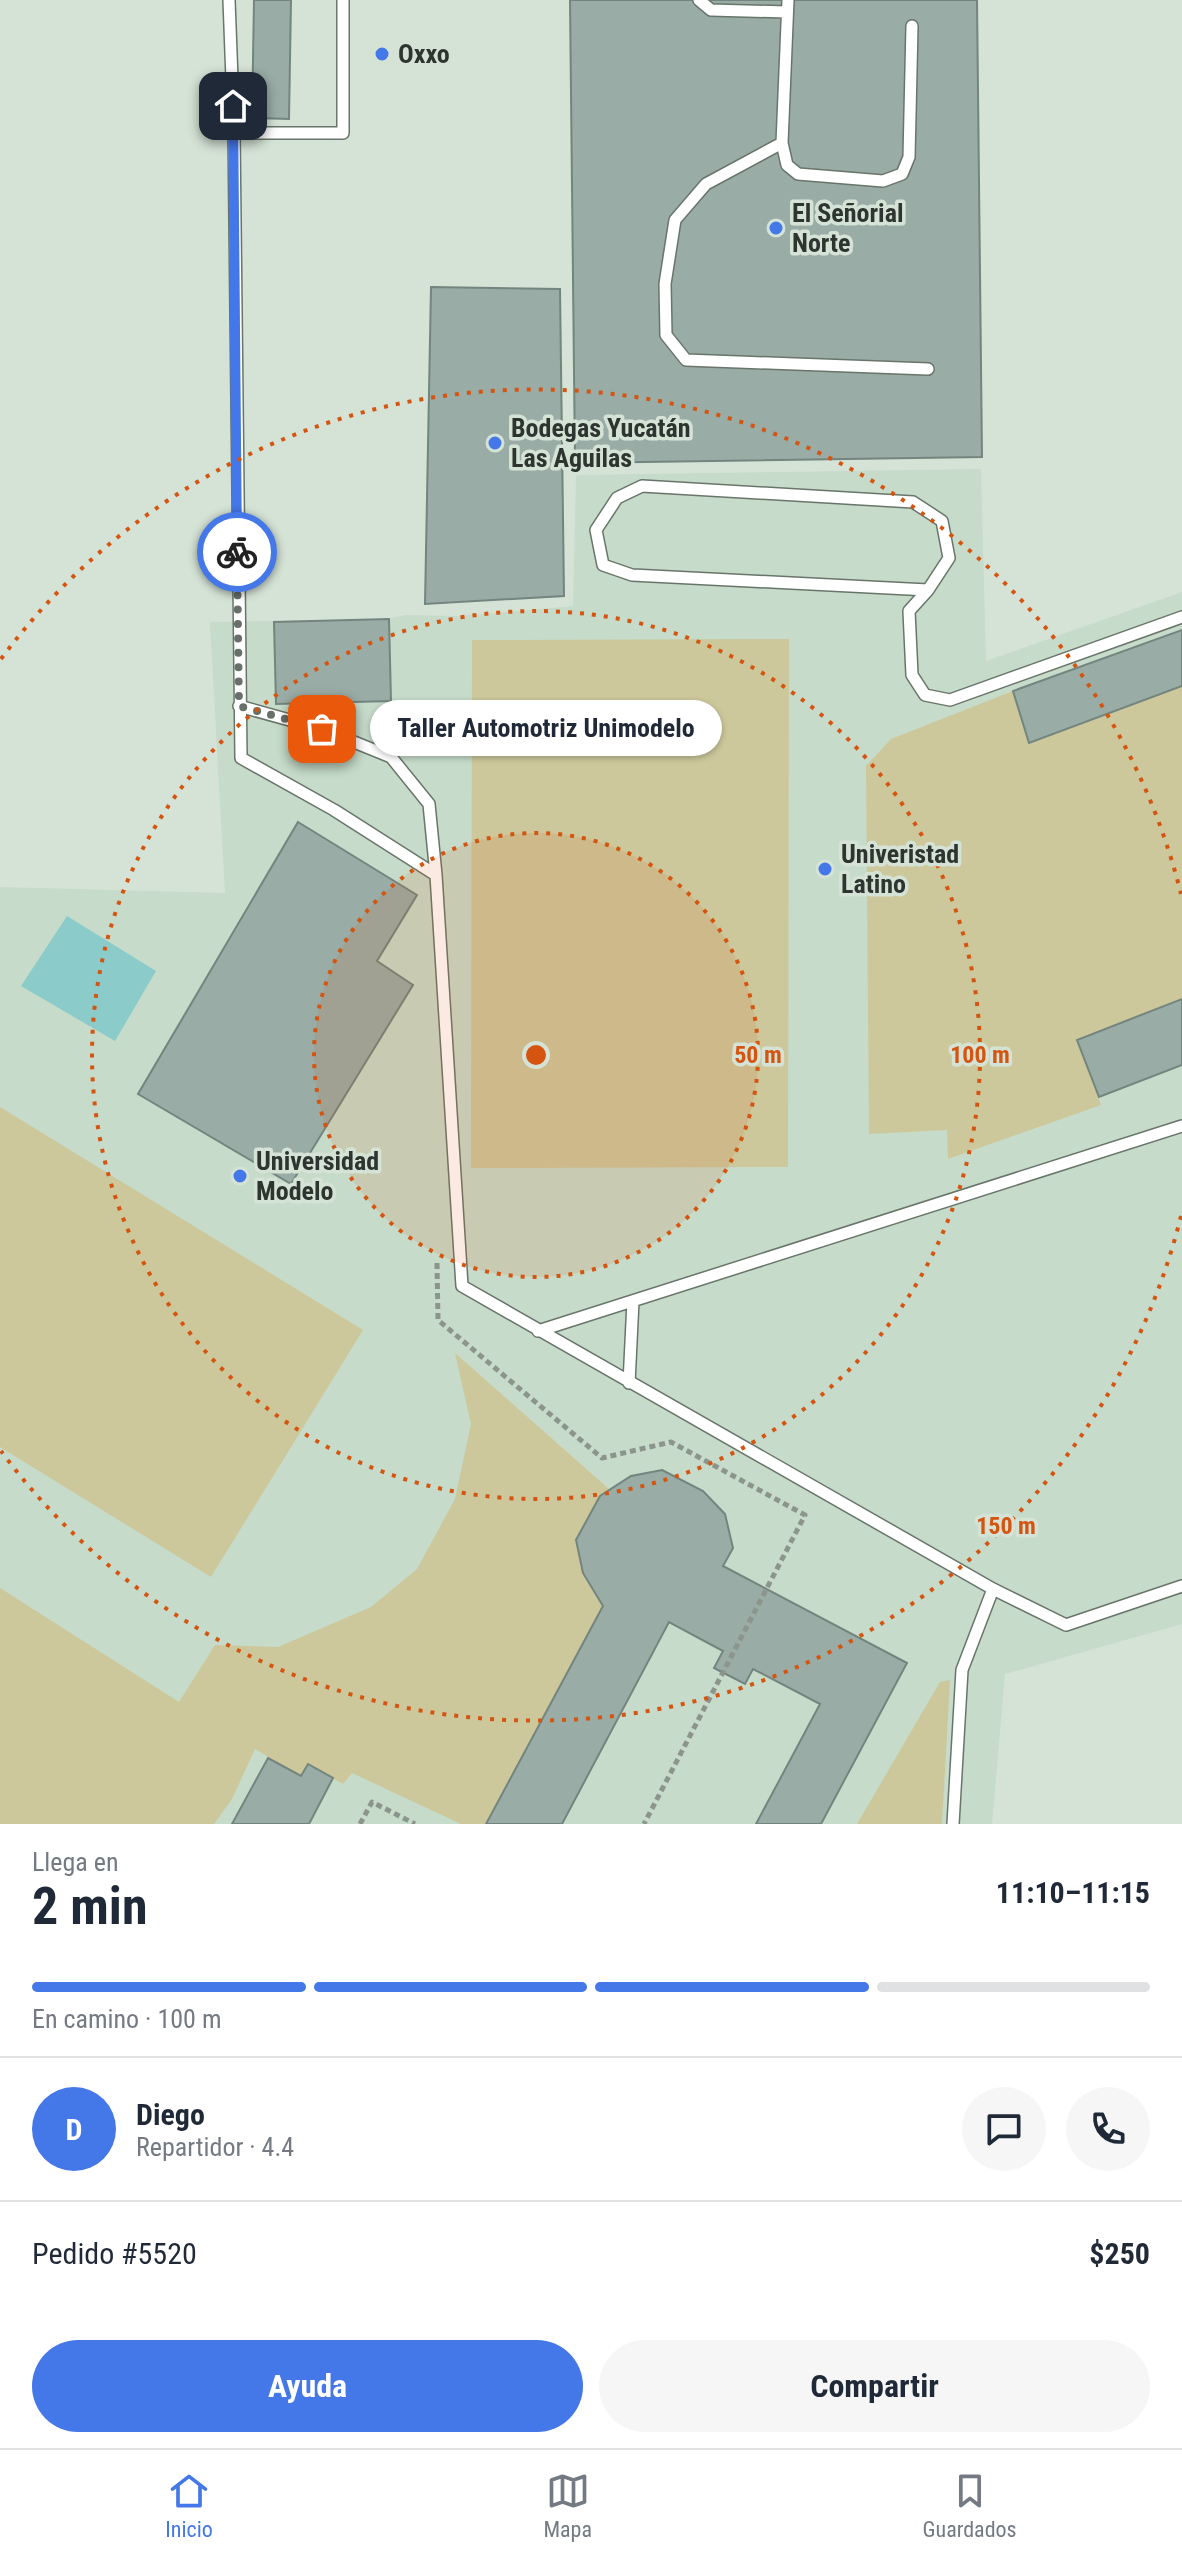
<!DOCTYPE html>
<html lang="es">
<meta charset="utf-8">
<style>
body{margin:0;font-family:"Roboto Condensed",sans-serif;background:#f6f6f7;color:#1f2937;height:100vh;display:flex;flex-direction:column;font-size:30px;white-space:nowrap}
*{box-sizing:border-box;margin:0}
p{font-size:26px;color:#747a83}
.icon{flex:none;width:44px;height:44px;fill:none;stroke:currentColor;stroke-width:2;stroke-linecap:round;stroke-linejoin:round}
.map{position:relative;height:1824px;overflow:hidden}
.side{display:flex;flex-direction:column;background:#fff;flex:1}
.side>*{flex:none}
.pin{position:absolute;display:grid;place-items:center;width:68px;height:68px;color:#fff;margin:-34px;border-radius:16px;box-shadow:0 4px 12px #0006}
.courier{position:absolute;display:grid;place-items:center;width:80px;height:80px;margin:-40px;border:6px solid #4477e8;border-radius:50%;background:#fff;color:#222;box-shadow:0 2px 10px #0007}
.bubble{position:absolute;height:56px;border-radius:28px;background:#fff;box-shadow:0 2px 6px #0004;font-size:26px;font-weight:700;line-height:56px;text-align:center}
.overview em{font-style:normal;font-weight:700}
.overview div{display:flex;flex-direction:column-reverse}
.overview{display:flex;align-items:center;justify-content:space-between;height:136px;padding:0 32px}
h1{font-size:52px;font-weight:700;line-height:60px}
.bar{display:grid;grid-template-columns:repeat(4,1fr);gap:12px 8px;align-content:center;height:96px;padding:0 32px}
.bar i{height:10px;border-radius:6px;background:#e0e1e3}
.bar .on{background:#4477e8}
.bar p{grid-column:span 4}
.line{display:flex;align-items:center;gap:20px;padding:0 32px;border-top:2px solid #e0e1e3}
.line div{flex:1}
.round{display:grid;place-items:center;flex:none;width:84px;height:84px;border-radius:42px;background:#f6f6f7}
.cta{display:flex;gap:16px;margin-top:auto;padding:16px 32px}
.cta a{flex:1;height:92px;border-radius:48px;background:#4477e8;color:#fff;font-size:32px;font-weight:700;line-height:92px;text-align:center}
.cta a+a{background:#f6f6f7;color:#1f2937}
.tabs{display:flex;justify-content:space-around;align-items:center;height:112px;border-top:2px solid #e0e1e3;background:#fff;font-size:22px;color:#747a83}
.tabs a{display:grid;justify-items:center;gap:4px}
.tabs .on{color:#4477e8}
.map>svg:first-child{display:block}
</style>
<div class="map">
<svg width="1182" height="1824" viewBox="0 0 1182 1824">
<rect width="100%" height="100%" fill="#d5e3d6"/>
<path fill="#c6dbc9" d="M981,469l5,192 196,-69v1032l-177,50 -13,150h-992v-937l225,6 -15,-271 179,-3 16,-4 54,1 114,-10 3,-131z"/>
<path fill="#ccc89b" d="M789,639l-1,528 -317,1 1,-528z
M1182,686v313l-105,41 24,65 -153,54 -1,-29 -78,4 -3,-368 25,-27 122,-48 16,51z
M0,1107l363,223 -152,247 -211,-130z
M455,1353l155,137 -10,6 -24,44 7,33 20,33 -117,218h-25l-109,-51 -9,11 -35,-20 -7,12 -46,-27 -23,50 -18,25h-214v-236l179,114 36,-57 63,2 93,-40 46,-38 38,-70 16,-75z
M950,1680l-8,144h-85l83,-142z"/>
<path fill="#8bcccb" d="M67,916l89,55 -41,70 -94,-55z"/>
<path fill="#99aca5" stroke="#73857e" stroke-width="2" d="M254,0h37l-2,119 -37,-1z
M570,0h407l5,457 -407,6z
M431,287l129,2 4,307 -139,8z
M389,619l2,82 -115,3 -2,-82z
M1182,630v56l-153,57 -16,-52z
M298,822l119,73 -40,66 36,24 -122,199 -153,-90z
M1182,999v66l-83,32 -22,-57z
M662,1470l41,21 22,23 8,34 -10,18 184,97 -86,161h-65l64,-120 -67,-35 -8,15 -31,-16 9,-17 -54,-29 -107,202h-76l117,-218 -20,-33 -7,-33 24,-44 31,-20z
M268,1758l33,18 7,-12 25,14 -24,46h-77z"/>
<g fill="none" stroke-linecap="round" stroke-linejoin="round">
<defs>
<path id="service" d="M229,0l5,133 7,625 93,52 102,65
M699,0l12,10 76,2
M788,0l-6,143 -76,41 -31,36 -10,64 1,51 20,25 242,9
M234,133h109v-133
M782,143l5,22 11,9 85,7 19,-7 7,-17 3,-131
M928,590l-296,-15 -29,-10 -7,-35 21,-32 25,-12 271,16 29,19 7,37 -21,32 -19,21 3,64 13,20 25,5 232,-83
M239,706l83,23 69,28 38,47 7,71 26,411 531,303 73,36 116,-39
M538,1331l644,-205
M629,1383l4,-82
M953,1824l9,-154 31,-81"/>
</defs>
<use href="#service" stroke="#68756a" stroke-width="14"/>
<path stroke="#8b958c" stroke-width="5" stroke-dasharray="6 4" stroke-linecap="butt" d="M437,1263l1,57 164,138 69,-16 134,73 -161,309
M360,1824l12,-22 43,22"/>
<use href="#service" stroke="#fff" stroke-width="11"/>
</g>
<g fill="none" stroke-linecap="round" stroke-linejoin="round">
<path stroke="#687169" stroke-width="8" stroke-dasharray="0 14.4" d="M237,552l2,154 83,23"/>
<path stroke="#4477e8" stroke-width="10" d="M233,106l4,446"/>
</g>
<circle cx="536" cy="1055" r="222" fill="#d55510" fill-opacity=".12"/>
<g fill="none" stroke="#d55510" stroke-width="4" stroke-dasharray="4 8">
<circle cx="536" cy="1055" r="222"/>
<circle cx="536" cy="1055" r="444"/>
<path d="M1181 1216A665 665 0 0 1 1 1451M1 659A665 665 0 0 1 1181 894"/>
</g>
<g fill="#4477e8" stroke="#d5e3d6" stroke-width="3">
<circle cx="382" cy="54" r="8"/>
<circle cx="776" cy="228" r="8"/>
<circle cx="495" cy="443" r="8"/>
<circle cx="825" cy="869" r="8"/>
<circle cx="240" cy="1176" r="8"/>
</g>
<g text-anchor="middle" stroke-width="7" stroke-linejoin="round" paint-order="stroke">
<g font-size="26" font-weight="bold" fill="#2e342f" stroke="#d5e3d6" text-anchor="start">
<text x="398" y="63">Oxxo</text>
<text x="792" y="222">El Señorial<tspan x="792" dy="30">Norte</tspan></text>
<text x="511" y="437">Bodegas Yucatán<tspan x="511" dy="30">Las Aguilas</tspan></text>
<text x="841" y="863">Univeristad<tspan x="841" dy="30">Latino</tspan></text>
<text x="256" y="1170">Universidad<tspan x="256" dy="30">Modelo</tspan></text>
</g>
</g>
<circle cx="536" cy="1055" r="12" fill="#d55510" stroke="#d5e3d6" stroke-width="4"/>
<g font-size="24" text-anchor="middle" font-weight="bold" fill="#d55510" stroke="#d5e3d6" stroke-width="7" stroke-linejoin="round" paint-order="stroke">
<text x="758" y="1063">50 m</text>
<text x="980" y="1063">100 m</text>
<text x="1006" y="1534">150 m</text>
</g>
</svg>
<div class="pin" style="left:322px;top:729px;background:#ea580c"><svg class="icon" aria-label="bag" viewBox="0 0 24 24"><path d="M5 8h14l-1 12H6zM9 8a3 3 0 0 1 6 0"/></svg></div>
<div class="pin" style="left:233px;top:106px;background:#1f2937"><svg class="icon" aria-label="home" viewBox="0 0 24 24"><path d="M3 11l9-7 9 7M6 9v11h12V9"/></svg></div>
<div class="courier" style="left:237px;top:552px"><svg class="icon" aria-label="bike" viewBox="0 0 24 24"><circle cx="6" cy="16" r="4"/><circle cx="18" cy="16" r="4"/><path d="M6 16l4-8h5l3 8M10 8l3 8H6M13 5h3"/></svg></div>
<div class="bubble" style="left:370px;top:700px;width:352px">Taller Automotriz Unimodelo</div>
</div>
<section class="side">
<div class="overview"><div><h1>2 min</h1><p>Llega en</p></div><em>11:10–11:15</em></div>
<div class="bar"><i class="on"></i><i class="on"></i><i class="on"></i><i></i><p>En camino · 100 m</p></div>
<div class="line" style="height:144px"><b class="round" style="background:#4477e8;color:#fff">D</b><div><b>Diego</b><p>Repartidor · 4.4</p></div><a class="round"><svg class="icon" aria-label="chat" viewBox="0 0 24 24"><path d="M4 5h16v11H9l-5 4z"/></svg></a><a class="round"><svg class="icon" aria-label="phone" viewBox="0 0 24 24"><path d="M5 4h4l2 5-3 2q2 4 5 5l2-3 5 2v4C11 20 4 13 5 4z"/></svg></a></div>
<div class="line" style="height:104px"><div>Pedido #5520</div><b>$250</b></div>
<div class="cta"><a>Ayuda</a><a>Compartir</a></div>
</section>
<nav class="tabs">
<a class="on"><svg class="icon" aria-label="home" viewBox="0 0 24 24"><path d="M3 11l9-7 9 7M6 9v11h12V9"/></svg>Inicio</a>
<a><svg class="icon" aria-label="map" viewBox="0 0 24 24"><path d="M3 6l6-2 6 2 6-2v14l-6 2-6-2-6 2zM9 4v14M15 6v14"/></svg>Mapa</a>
<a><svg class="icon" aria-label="saved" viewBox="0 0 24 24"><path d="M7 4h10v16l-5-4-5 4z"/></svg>Guardados</a>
</nav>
